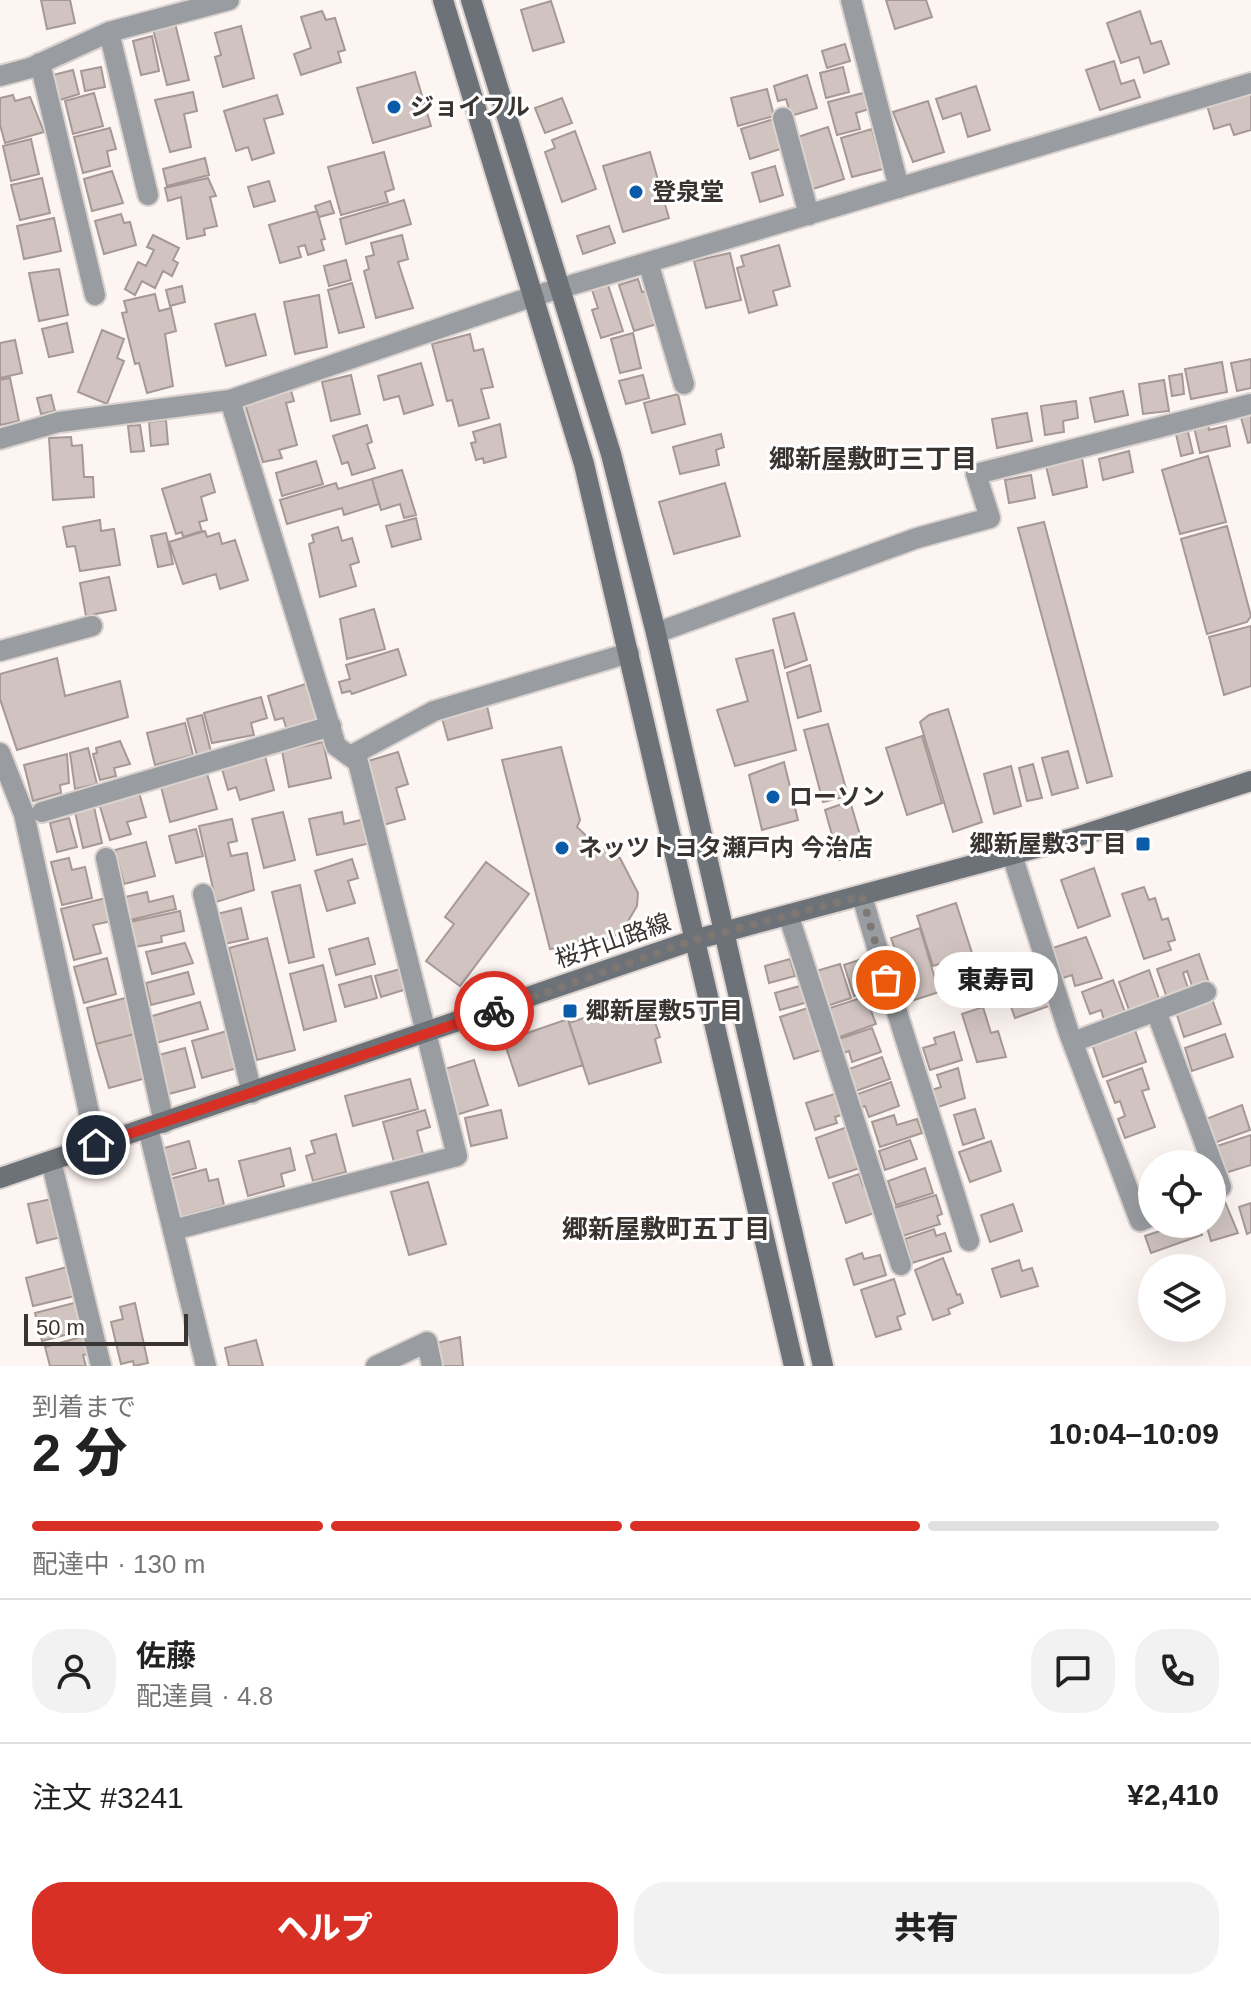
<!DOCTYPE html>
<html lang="ja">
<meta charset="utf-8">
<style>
body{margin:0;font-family:Helvetica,"Noto Sans JP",sans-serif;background:#f2f2f2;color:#222;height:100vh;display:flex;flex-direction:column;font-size:30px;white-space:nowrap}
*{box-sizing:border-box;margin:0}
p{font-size:26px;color:#767676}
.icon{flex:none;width:44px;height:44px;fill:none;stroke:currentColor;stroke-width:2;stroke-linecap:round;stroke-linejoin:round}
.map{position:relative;height:1366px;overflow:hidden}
.drawer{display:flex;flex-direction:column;background:#fff;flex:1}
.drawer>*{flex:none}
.controls{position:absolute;left:1138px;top:1150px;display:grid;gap:16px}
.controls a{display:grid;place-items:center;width:88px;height:88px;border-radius:50%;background:#fff;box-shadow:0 8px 32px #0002;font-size:40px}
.scale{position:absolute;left:24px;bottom:20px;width:164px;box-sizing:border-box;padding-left:8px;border:4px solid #393432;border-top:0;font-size:22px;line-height:28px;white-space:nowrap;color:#393432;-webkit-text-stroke:6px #fff;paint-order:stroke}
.pin{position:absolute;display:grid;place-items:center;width:68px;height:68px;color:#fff;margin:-34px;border:4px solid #fff;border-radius:50%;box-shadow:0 2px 8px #0007}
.courier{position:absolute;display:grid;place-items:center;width:80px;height:80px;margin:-40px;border:6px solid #d93025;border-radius:50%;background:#fff;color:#222;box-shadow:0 2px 10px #0007}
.bubble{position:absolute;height:56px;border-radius:28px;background:#fff;box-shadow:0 8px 32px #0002;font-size:26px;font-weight:800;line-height:56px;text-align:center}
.head em{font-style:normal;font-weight:800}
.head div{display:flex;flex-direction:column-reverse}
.head{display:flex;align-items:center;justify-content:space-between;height:136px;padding:0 32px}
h1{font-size:52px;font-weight:800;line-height:60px}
.bar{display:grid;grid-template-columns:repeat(4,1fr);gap:12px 8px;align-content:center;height:96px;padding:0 32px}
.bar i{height:10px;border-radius:6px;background:#e0e0e0}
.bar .on{background:#d93025}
.bar p{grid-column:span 4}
.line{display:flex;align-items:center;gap:20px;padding:0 32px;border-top:2px solid #e0e0e0}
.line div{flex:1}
.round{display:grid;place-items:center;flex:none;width:84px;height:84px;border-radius:32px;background:#f2f2f2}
.button{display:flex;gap:16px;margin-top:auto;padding:16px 32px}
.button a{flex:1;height:92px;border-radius:32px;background:#d93025;color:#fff;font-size:32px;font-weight:800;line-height:92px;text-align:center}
.button a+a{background:#f2f2f2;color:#222}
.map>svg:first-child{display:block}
</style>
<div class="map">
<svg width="1251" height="1366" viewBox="0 0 1251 1366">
<rect width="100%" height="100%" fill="#fdf5f2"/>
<path fill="#d1c4c0" stroke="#a69995" stroke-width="2" d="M41,0h29l5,23 -28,6z
M886,0h40l6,17 -37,12z
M551,1l13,41 -31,9 -12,-41z
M322,11l4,9 9,-2 10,32 -7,2 3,10 -40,13 -7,-21 17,-6 -10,-31z
M1140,11l11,33 10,-3 8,23 -25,9 -5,-16 -18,6 -14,-40z
M175,23l14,57 -22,5 -14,-56z
M241,26l13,52 -31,9 -8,-30 6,-2 -6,-22z
M152,36l7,35 -18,4 -8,-34z
M845,44l5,17 -23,7 -5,-17z
M1114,61l7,23 13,-4 6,17 -40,13 -14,-40z
M101,67l4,20 -20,4 -4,-20z
M843,67l6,25 -23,6 -6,-25z
M73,70l6,24 -19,6 -7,-25z
M415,72l16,54 -58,17 -16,-55z
M807,75l10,33 -26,8 -5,-17 -8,2 -4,-15z
M976,86l14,44 -22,7 -7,-24 -18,6 -7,-20z
M767,89l7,27 -36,10 -7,-28z
M1251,90v40l-17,5 -4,-11 -16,5 -8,-27z
M193,92l4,19 -13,3 7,33 -21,5 -15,-52z
M867,92l5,16 -16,5 4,16 -23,6 -9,-33z
M94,93l9,33 -30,8 -8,-33z
M13,95l2,6 15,-4 14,35 -39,11 -5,-18v-27z
M277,95l6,19 -19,5 10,34 -22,7 -4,-13 -12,4 -12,-40z
M562,98l10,25 -27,10 -10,-25z
M928,101l16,51 -31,10 -20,-50z
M774,119l9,29 -33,11 -9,-30z
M828,127l16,52 -31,10 -15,-52z
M110,128l6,21 -9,2 3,15 -27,7 -9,-36z
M872,129l11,40 -31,8 -11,-39z
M575,131l21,58 -34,13 -17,-50 10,-4 -3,-8z
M31,139l8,35 -28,7 -8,-35z
M384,152l10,37 -9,3 3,10 -47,13 -13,-48z
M650,152l19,66 -46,14 -20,-66z
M205,158l4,17 -42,11 -4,-17z
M775,166l8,29 -23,7 -8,-29z
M112,171l11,32 -31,8 -8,-32z
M42,178l8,35 -30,7 -9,-35z
M208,178l8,18 -6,1 7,29 -13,3 1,6 -18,4 -6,-42 -13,4 -3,-13z
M269,181l6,20 -21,6 -6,-20z
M404,200l7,24 -65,20 -6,-25z
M330,201l4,12 -15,4 -4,-11z
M317,211l8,28 -4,1 3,10 -16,5 -3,-10 -7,2 3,10 -21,6 -11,-38z
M121,214l3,9 6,-1 6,23 -32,9 -9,-33z
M54,218l7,33 -37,8 -7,-33z
M609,226l6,17 -32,11 -6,-18z
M153,235l26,13 -6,12 5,3 -6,13 -9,-5 -8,17 -13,-7 -7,14 -10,-6 13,-27 8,4 8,-16 -7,-3z
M402,235l6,24 -10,3 15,46 -37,10 -12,-47 5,-2 -3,-12 8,-2 -3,-12z
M779,245l11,41 -17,5 4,14 -28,8 -12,-45 7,-2 -3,-10z
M730,253l11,47 -35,8 -12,-47z
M346,260l5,20 -22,6 -5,-20z
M59,269l9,46 -29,6 -10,-48z
M638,279l4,13 8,-2 10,33 -26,8 -15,-46z
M352,283l12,44 -25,6 -11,-43z
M608,285l15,46 -22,7 -9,-28 6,-2 -6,-18z
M182,286l3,16 -15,4 -4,-16z
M155,294l4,17 12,-3 5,23 -11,3 8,52 -26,7 -8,-30 -4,1 -13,-51 5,-1 -3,-11z
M319,295l8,52 -32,7 -11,-52z
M255,314l11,41 -40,11 -11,-42z
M67,323l6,29 -24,5 -7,-28z
M102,330l22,9 -7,19 7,3 -17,43 -29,-12z
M633,333l8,35 -21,5 -9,-34z
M470,334l4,17 9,-2 10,38 -12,2 8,29 -30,8 -7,-26 -5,1 -15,-57z
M15,340l7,33 -22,5v-35z
M1251,359v29l-14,3 -6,-28z
M1222,362l5,30 -36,7 -6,-30z
M421,363l12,42 -29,9 -5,-18 -15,4 -6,-24z
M1182,374l2,20 -12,2 -3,-20z
M351,375l9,39 -29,7 -9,-39z
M643,375l6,23 -23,6 -7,-23z
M10,378l9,43 -19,4v-45z
M1164,380l5,31 -26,3 -4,-30z
M290,387l4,14 -8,2 11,42 -18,5 3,8 -19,4 -19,-61z
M1123,391l5,24 -33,7 -5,-24z
M678,394l7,30 -33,9 -8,-30z
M51,395l4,16 -14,3 -4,-16z
M1076,401l2,17 -15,3 1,11 -19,3 -4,-29z
M1251,411v31l-3,1 -8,-29z
M1027,413l5,28 -35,7 -5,-29z
M166,420l2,24 -17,2 -2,-24z
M500,424l6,33 -22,6 -1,-5 -7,2 -5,-17 5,-1 -3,-10z
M1208,424l1,6 17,-4 4,20 -30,7 -6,-26z
M140,425l4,26 -13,1 -3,-26z
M367,425l5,17 -5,2 8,24 -23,7 -4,-13 -6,2 -9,-28z
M1188,432l5,21 -12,3 -5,-22z
M721,434l3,13 -8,3 3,15 -39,9 -7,-27z
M71,437l1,9 10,-1 2,32h9l1,20 -41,3 -4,-62z
M1129,451l4,21 -30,8 -4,-21z
M1208,456l18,66 -46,12 -18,-64z
M1082,458l5,29 -34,8 -7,-29z
M316,461l7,23 -41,12 -6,-23z
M402,470l14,45 -12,3 -4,-14 -19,6 -9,-31z
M210,474l5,18 -14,5 6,23 -8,2 3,9 -19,6 -1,-5 -6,2 -14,-45z
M1031,475l4,23 -26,5 -4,-23z
M372,479l7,25 -35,11 -2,-7 -55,16 -7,-24 56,-17 2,6z
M725,483l15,53 -66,18 -15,-52z
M416,518l5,21 -29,8 -6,-21z
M100,520l1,11 13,-2 6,36 -40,6 -5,-25 -8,1 -4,-20z
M1044,522l68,254 -25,7 -69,-255z
M1227,526l24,90 -4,6 -40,12 -26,-95z
M338,527l4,14 10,-3 7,24 -9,3 6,21 -36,11 -11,-53 5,-2 -2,-7z
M205,531l2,6 12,-4 3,11 13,-4 13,40 -28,9 -4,-15 -33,10 -14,-42z
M166,533l7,31 -15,3 -7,-31z
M109,577l7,33 -30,6 -6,-33z
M374,609l11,40 -38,10 -7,-40z
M794,613l13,47 -22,8 -12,-49z
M1251,626v60l-27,9 -15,-58z
M398,649l8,26 -54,19 -2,-3 -8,2 -3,-11 11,-3 -4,-14z
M773,650l23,100 -61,16 -18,-56 31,-9 -12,-42z
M57,658l8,38 55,-15 8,36 -111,33 -17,-51v-25z
M810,665l11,46 -23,7 -11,-45z
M312,682l12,36 -37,12 -4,-12 -8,2 -7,-24z
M261,697l6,21 -16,5 3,12 -42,8 -8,-30z
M487,706l5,22 -44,12 -6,-22z
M948,709l34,113 -29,10 -33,-110 9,-7z
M202,715l9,37 -14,3 -10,-36z
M185,723l8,32 -38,10 -8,-32z
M828,724l20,72 -25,6 -19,-72z
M922,736l20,67 -35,12 -21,-67z
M120,741l10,23 -16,4 2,8 -16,4 -7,-26 4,-1 -1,-5z
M323,742l8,36 -42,9 -7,-36z
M561,747l19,73 -3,7 21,20 22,11 18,35 -1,13 -16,27 -19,8 -52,8 -48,-189z
M88,748l9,36 -22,5 -5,-36z
M1068,751l10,37 -26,7 -10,-37z
M398,752l10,32 -12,4 9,31 -22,6 -18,-63z
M67,754l2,29 -9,2 1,8 -28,8 -9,-36z
M265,756l9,34 -34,10 -4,-13 -8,3 -6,-21z
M784,762l14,58 -36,10 -13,-55z
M1033,764l9,34 -15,3 -8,-33z
M1011,766l10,40 -27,8 -10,-40z
M206,770l11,39 -47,13 -10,-39z
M138,789l8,28 -19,5 4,12 -21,6 -12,-40z
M850,801l15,51 -26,8 -14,-50z
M94,807l8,36 -19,5 -8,-36z
M283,812l12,48 -31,8 -12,-49z
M342,812l2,12 21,-5 6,24 -54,12 -8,-36z
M69,818l8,29 -20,5 -7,-29z
M232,819l5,22 -9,2 3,13 16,-3 7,37 -38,12 -17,-76z
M196,829l7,27 -27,7 -7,-27z
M146,842l9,34 -31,8 -9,-34z
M69,858l3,12 13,-3 7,31 -30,7 -11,-43z
M352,859l6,19 -10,3 7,22 -28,8 -12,-40z
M486,862l43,32 -69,92 -34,-25 28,-37 -9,-7z
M1094,868l16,48 -32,12 -17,-48z
M300,885l14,72 -25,6 -17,-71z
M1144,887l5,13 6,-2 7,22 6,-2 7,22 -7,2 3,8 -27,9 -22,-65z
M147,892l2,10 24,-6 3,13 -46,11 -5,-23z
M106,898l6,23 -19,4 8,28 -27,7 -13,-51z
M956,903l16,50 -39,13 -16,-50z
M241,908l7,31 -24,5 -7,-30z
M180,911l4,20 -23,5 1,6 -27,5 -5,-25z
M920,928l19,64 -25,8 -23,-62z
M1086,937l16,41 -27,8 -3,-11 -9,3 -10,-30z
M267,938l28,112 -38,10 -28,-112z
M368,938l7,26 -39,11 -7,-26z
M185,943l8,20 -41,11 -6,-22z
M1199,954l10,29 -16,6 -6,-18 -4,2 6,18 -22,7 -10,-29z
M107,958l9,36 -32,9 -10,-36z
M790,959l5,17 -26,7 -4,-17z
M862,959l10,31 -18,6 -10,-31z
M840,964l11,34 -27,9 -11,-35z
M323,965l13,56 -32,9 -14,-56z
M404,968l6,20 -29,9 -6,-21z
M1040,969l12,36 -37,13 -13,-36z
M1149,970l10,29 -30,11 -10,-28z
M188,972l6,22 -43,11 -5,-22z
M371,976l6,22 -32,9 -6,-22z
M1113,980l12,32 -21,8 -3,-10 -11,4 -8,-22z
M803,985l5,17 -28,8 -5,-17z
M876,993l5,15 -10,3 5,13 -42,15 -10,-29z
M129,997l9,36 -42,11 -9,-36z
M641,999l15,10 2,9 -4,1 6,18 -5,2 6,23 -72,22 -20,-61z
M1212,999l9,25 -37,13 -8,-25z
M200,1002l8,27 -52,14 -7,-26z
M814,1006l10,43 -30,10 -14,-42z
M983,1007l8,26 7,-2 8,26 -29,5 -15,-48z
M568,1019l15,46 -64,21 -15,-45z
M872,1028l9,24 -29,10 -3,-11 -8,3 -5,-14z
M1135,1030l11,32 -43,15 -11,-33z
M227,1031l10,37 -35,10 -10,-37z
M954,1032l8,28 -32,10 -7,-22 13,-4 -2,-6z
M138,1033l12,44 -41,11 -13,-44z
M1225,1034l8,23 -41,14 -7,-23z
M185,1048l10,39 -30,8 -10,-39z
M882,1057l8,22 -34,12 -7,-22z
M474,1060l14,45 -32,10 -14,-45z
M958,1068l7,30 -27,9 -6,-17 9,-3 -4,-12z
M1142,1068l7,21 -7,2 13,36 -30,11 -7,-19 7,-3 -5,-15 -5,2 -8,-22z
M410,1079l8,30 -65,17 -8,-30z
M891,1082l8,24 -30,11 -4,-11 -5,2 -5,-13z
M841,1092l6,21 -12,4 2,6 -22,7 -9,-27z
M1242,1105l8,25 -36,13 -8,-24z
M975,1109l9,29 -21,7 -9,-30z
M425,1110l5,17 -13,4 6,23 -29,8 -11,-40z
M501,1110l6,28 -36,8 -6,-28z
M894,1115l3,10 20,-6 5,14 -42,14 -8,-25z
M850,1126l13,41 -34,11 -13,-40z
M336,1134l10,38 -33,9 -7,-25 9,-3 -4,-12z
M1251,1135v30l-29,9 -8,-27z
M910,1140l7,19 -32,11 -6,-19z
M189,1141l7,27 -28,8 -7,-27z
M991,1141l10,30 -31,11 -11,-30z
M290,1148l5,22 -14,4 3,12 -36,10 -9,-35z
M925,1168l8,25 -37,12 -8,-24z
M206,1169l3,12 9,-2 6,26 -44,12 -10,-38z
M859,1174l4,12 10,-3 10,27 -37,13 -13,-40z
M428,1182l18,62 -37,11 -18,-63z
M936,1195l6,19 -5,2 3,8 -37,12 -9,-28z
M52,1199l9,38 -24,6 -9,-39z
M1225,1202l13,31 -27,8 -5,-17h6v-18z
M1251,1203v29l-4,2 -8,-27z
M1013,1204l9,27 -32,11 -9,-27z
M1171,1224h27l4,11 -51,18 -6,-17 27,-9z
M934,1229l2,7 9,-3 6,18 -39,12 -7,-24z
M862,1253l2,6 16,-4 6,20 -32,10 -8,-26z
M943,1258l14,37 3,-1 3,9 -15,6 2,5 -17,6 -18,-50z
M1019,1260l3,11 10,-3 6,18 -37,11 -9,-28z
M67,1267l8,29 -42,10 -7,-28z
M894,1279l11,35 -8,3 4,12 -25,8 -15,-47z
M78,1302l6,28 -42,11 -7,-28z
M135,1303l13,60 -14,3 -1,-5 -12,3 -10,-42 12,-3 -3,-12z
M88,1335l5,18 -10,2 3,11h-36l-5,-19z
M460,1337l3,29h-20l-6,-23z
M256,1340l7,26h-34l-4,-18z"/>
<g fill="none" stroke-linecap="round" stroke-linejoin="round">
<defs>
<path id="street" d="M851,0l48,188
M109,32l39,163
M40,63l55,232
M0,76l30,-8 79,-36 120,-32
M783,118l26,97
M648,262l36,122
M0,439l59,-17 171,-22 301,-103 720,-214
M656,633l261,-95 73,-20 -14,-44 275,-70
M0,651l92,-25
M0,753l24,61 72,331
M350,756l84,-45 195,-58
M42,812l289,-86
M1012,855l57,178 71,188 12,-5
M106,858l58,265
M203,894l49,199
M862,896c33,116 72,229 107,345
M789,917l112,348
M1156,1011l50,-19
M1073,1042l83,-31 65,176 -9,4
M148,1128l58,238
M51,1161l50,205
M173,1230l284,-74 -99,-394 -22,-16 -106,-346
M376,1366l51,-24 5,24"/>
<path id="secondary" d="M443,0l141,464 210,902
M471,0l140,454 45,179 167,733
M0,1178l694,-238 379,-102 178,-57"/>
</defs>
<use href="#street" stroke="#dad2cf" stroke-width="24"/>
<use href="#secondary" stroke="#dad2cf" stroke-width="24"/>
<use href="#street" stroke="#999da1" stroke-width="20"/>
<use href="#secondary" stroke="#6d7278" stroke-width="20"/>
</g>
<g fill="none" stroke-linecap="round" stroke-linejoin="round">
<path stroke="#7e7875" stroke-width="8" stroke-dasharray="0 14.4" d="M494,1011l200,-71 168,-44 24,84"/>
<path stroke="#d93025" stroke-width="10" d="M96,1145l398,-134"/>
</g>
<g fill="#0a5cab" stroke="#fff" stroke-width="3">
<circle cx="394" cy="107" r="8"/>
<circle cx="636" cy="192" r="8"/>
<circle cx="773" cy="797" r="8"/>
<rect x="1135" y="836" width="16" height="16" rx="4"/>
<circle cx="562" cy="848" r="8"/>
<rect x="562" y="1003" width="16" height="16" rx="4"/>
</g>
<g text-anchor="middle" stroke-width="6" stroke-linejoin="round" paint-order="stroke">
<g font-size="24" font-weight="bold" fill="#393432" stroke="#fff" text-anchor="start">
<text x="410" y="115">ジョイフル</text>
<text x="652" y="200">登泉堂</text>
<text x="789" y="805">ローソン</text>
<text x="1127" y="852" text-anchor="end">郷新屋敷3丁目</text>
<text x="578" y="856">ネッツトヨタ瀬戸内 今治店</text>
<text x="586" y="1019">郷新屋敷5丁目</text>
</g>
<g font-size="24" fill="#393432" stroke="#fff">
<text transform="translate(613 941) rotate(-19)" y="8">桜井山路線</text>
</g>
<g font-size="26" font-weight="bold" fill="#393432" stroke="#fff">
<text x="873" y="468">郷新屋敷町三丁目</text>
<text x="666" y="1238">郷新屋敷町五丁目</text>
</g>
</g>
</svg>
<div class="controls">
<a><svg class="icon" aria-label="locate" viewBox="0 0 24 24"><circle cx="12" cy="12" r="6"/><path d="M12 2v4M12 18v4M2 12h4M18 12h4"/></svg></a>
<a><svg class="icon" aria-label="layers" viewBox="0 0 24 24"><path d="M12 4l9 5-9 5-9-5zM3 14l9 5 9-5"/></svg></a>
</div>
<div class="scale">50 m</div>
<div class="pin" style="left:886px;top:980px;background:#ea580c"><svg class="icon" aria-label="bag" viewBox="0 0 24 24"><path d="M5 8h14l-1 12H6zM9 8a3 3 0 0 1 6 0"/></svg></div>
<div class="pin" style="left:96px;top:1145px;background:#1f2937"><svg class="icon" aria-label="home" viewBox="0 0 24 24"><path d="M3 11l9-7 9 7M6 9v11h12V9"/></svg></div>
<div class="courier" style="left:494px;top:1011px"><svg class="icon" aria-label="bike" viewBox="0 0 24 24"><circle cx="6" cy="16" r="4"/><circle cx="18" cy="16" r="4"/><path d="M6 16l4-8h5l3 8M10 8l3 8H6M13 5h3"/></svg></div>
<div class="bubble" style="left:934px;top:952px;width:124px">東寿司</div>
</div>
<section class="drawer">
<div class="head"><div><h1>2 分</h1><p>到着まで</p></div><em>10:04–10:09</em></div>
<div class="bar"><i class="on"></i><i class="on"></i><i class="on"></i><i></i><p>配達中 · 130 m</p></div>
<div class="line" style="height:144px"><a class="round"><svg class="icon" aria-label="person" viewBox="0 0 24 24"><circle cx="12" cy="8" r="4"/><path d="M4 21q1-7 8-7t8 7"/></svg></a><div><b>佐藤</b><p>配達員 · 4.8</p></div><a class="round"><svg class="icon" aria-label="chat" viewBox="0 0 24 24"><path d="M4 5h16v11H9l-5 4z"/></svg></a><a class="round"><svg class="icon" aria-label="phone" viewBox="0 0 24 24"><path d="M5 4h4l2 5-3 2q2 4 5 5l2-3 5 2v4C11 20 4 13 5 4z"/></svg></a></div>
<div class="line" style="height:104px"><div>注文 #3241</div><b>¥2,410</b></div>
<div class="button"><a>ヘルプ</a><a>共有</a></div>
</section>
